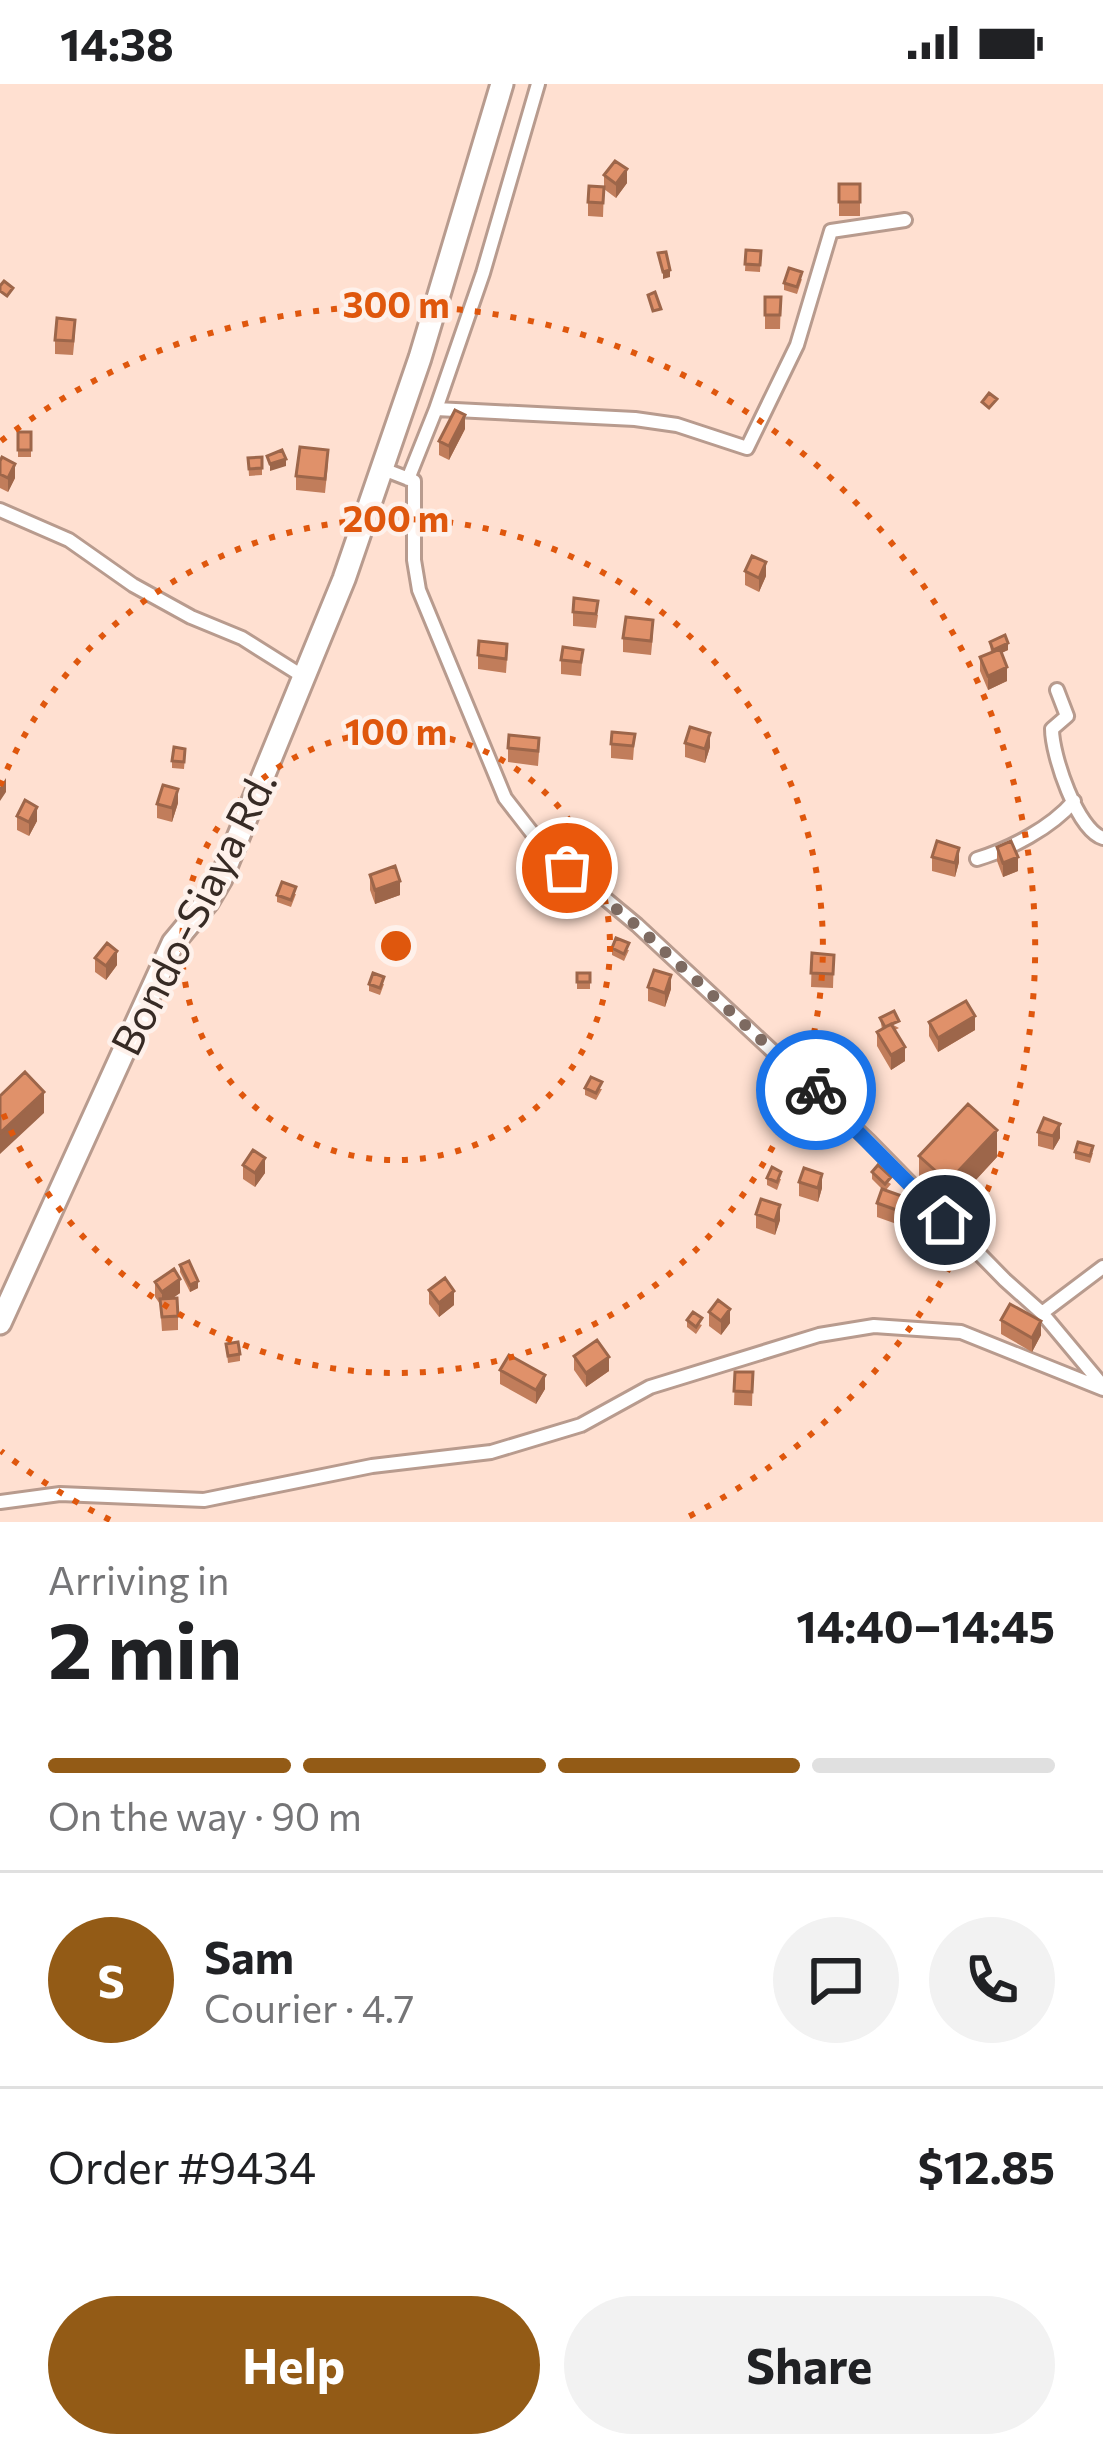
<!DOCTYPE html>
<meta charset="utf-8">
<style>
body{margin:0;font-family:Commissioner,sans-serif;background:#f2f2f2;color:#202124;height:100vh;display:flex;flex-direction:column;font-size:45px;white-space:nowrap}
*{box-sizing:border-box;margin:0}
p{font-size:39px;color:#757577}
.icon{flex:none;width:66px;height:66px;fill:none;stroke:currentColor;stroke-width:2;stroke-linecap:round;stroke-linejoin:round}
.map{position:relative;height:1438px;overflow:hidden}
.panel{display:flex;flex-direction:column;background:#fff;flex:1}
.panel>*{flex:none}
.pin{position:absolute;display:grid;place-items:center;width:102px;height:102px;color:#fff;margin:-51px;border:6px solid #fff;border-radius:50%;box-shadow:0 3px 12px #0007}
.courier{position:absolute;display:grid;place-items:center;width:120px;height:120px;margin:-60px;border:9px solid #1a73e8;border-radius:50%;background:#fff;color:#222;box-shadow:0 3px 15px #0007}
.headline em{font-style:normal;font-weight:700}
.headline div{display:flex;flex-direction:column-reverse}
.headline{display:flex;align-items:center;justify-content:space-between;height:204px;padding:0 48px}
h1{font-size:78px;font-weight:700;line-height:90px}
.bar{display:grid;grid-template-columns:repeat(4,1fr);gap:18px 12px;align-content:center;height:144px;padding:0 48px}
.bar i{height:15px;border-radius:9px;background:#e0e0e0}
.bar .active{background:#935b16}
.bar p{grid-column:span 4}
.line{display:flex;align-items:center;gap:30px;padding:0 48px;border-top:3px solid #e0e0e0}
.line div{flex:1}
.round{display:grid;place-items:center;flex:none;width:126px;height:126px;border-radius:63px;background:#f2f2f2}
.primary-button{display:flex;gap:24px;margin-top:auto;padding:24px 48px}
.primary-button a{flex:1;height:138px;border-radius:72px;background:#935b16;color:#fff;font-size:48px;font-weight:700;line-height:138px;text-align:center}
.primary-button a+a{background:#f2f2f2;color:#202124}
.status{display:flex;justify-content:space-between;align-items:center;height:84px;padding:0 60px;background:#fff;direction:ltr}
.status svg{height:33px;fill:currentColor}
.map>svg:first-child{display:block}
</style>
<div class="status"><b>14:38</b><svg viewBox="0 0 49 12"><path d="M0 12V9h3v3zM5 12V6h3v6zM10 12V3h3v9zM15 12V0h3v12zM26 1h20v11H26zM47 4h2v5h-2z"/></svg></div>
<div class="map">
<svg width="1103" height="1438" viewBox="0 0 1103 1438">
<rect width="100%" height="100%" fill="#ffe0d1"/>
<g fill="none" stroke-linecap="round" stroke-linejoin="round">
<defs>
<path id="minor" d="M436,325l47,-136 55,-189
M383,385l31,12v79l5,30 86,208 38,49 94,78 231,215 137,140 37,33 61,73
M408,395l28,-70 199,10 42,6 70,23 50,-103 34,-114 74,-11
M0,426l69,30 64,45 58,32 51,21 62,39
M1057,606l10,26 -15,13c0,26 25,101 51,109
M977,775c33,-10 74,-31 97,-58
M1042,1229l61,-46
M0,1418l60,-8 144,6 168,-34 119,-14 90,-27 69,-38 169,-52 55,-9 87,6 142,57"/>
<path id="trunk" d="M0,1239l173,-380 35,-42 13,-22 123,-300 76,-221 82,-274"/>
</defs>
<use href="#minor" stroke="#b89b8e" stroke-width="18"/>
<use href="#trunk" stroke="#b89b8e" stroke-width="27"/>
<use href="#minor" stroke="#fff" stroke-width="12"/>
<use href="#trunk" stroke="#fff" stroke-width="21"/>
</g>
<path fill="#c17d5b" d="M604,91l23,8 -11,15 -12,-9z
M839,100h21v32h-21z
M604,103l-1,30 -15,-1v-14z
M746,166l15,1 -1,21 -15,-1z
M802,195l-5,15 -13,-4v-7z
M781,213l-1,32h-15v-14z
M75,250l-2,21 -18,-1v-14z
M465,345l-16,31 -10,-5v-14z
M18,348h13v25h-13z
M262,373v18l-13,1 -1,-18z
M0,377l15,17 -7,14 -8,-4z
M328,380l-3,29 -29,-3v-14z
M745,487l21,5 -7,16 -14,-7z
M573,528l25,3 -2,13 -23,-2z
M653,550l-2,21 -28,-3v-14z
M990,558l18,8 -7,3 6,28 -19,9 -8,-19v-14l11,-4z
M583,566l-2,26 -20,-2v-14z
M478,571l29,3 -1,15 -28,-4z
M635,650l-2,26 -22,-2v-14z
M685,659l25,4 -5,16 -20,-6z
M508,664l31,4 -1,14 -30,-4z
M185,672l-1,13 -12,-1v-7z
M178,719l-6,19 -15,-4v-14z
M17,732l20,5 -8,15 -12,-6z
M997,763l21,24 -15,6 -6,-16z
M932,773l27,5 -4,15 -23,-6z
M370,791l30,20 -25,9 -5,-14z
M296,810l-5,13 -14,-5v-7z
M612,864l17,2 -5,11 -12,-6z
M812,869l22,2 -1,33 -22,-1z
M95,874l22,7 -11,15 -11,-8z
M577,889h13v16h-13z
M369,900h15l-4,11 -11,-4z
M648,903l23,2 -6,18 -17,-6z
M880,934l19,10 -4,2 10,31 -14,9 -14,-24v-14l5,-3z
M929,938l46,8 -37,22 -9,-16z
M585,1004l17,1 -6,11 -11,-5z
M802,1008l2,34 -21,2 -1,-35z
M1038,1048l22,6 -7,12 -15,-4z
M1075,1068l18,1 -3,10 -15,-4z
M919,1072l78,1 -49,53 -29,-26z
M243,1081l22,8 -10,14 -12,-8z
M872,1088l19,12 -5,6 24,23 -5,14 -28,-10v-14l6,-13 -11,-11z
M767,1094l14,1 -4,11 -10,-5z
M799,1098l23,6 -4,14 -19,-6z
M970,1127l20,3 -9,11 -11,-6z
M756,1130l24,6 -5,15 -19,-7z
M938,1152l26,21 -12,10 -14,-17z
M180,1181l18,23 -8,4 -10,-20z
M155,1198l25,11 -8,5 6,18v14l-16,1 -2,-27 -5,-7z
M429,1206l25,15 -15,12 -10,-13z
M709,1228l21,11 -9,12 -12,-9z
M687,1236l15,5 -6,9 -9,-7z
M1001,1236l40,15 -9,17 -31,-18z
M226,1260l14,10v7l-12,2z
M574,1272l35,15 -23,16 -12,-17z
M500,1286l45,19 -9,15 -36,-20z
M735,1288h18l-1,34 -18,-1z"/>
<path fill="#9d664a" d="M627,85v14l-11,15v-14z
M670,186v7l-7,2v-7z
M465,331v14l-16,31v-14z
M286,375v7l-16,5v-7z
M15,380v14l-7,14v-14z
M766,478v14l-7,16v-14z
M1008,559v7l-15,7v-7z
M1007,583v14l-19,9v-14z
M710,649v14l-5,16v-14z
M6,694v14l-6,9v-14z
M178,705v14l-6,19v-14z
M37,723v14l-8,15v-14z
M959,764v14l-4,15v-14z
M1018,773v14l-15,6v-14z
M400,797v14l-25,9v-14z
M117,867v14l-11,15v-14z
M671,891v14l-6,18v-14z
M975,932v14l-37,22v-14z
M905,963v14l-14,9v-15z
M44,1008v21l-44,41v-21z
M1060,1040v14l-7,12v-14z
M997,1046v27l-49,53v-28z
M265,1074v15l-10,14v-14z
M822,1090v14l-4,14v-14z
M910,1115v14l-5,14v-14z
M780,1121v15l-5,15v-14z
M990,1123v7l-9,11v-7z
M964,1159v14l-12,10v-15z
M180,1195v14l-18,13v-14z
M198,1197v7l-8,4v-7z
M454,1207v14l-15,12v-14z
M730,1225v14l-9,12v-14z
M1041,1237v14l-9,17v-14z
M609,1273v14l-23,16v-14z
M545,1291v14l-9,15v-14z"/>
<path fill="#e0916a" stroke="#9d664a" stroke-width="3" d="M615,77l12,8 -11,15 -12,-9z
M839,100h21v18h-21z
M589,102l15,1 -1,16 -15,-1z
M746,166l15,1 -1,14 -15,-1z
M666,168l4,18 -7,2 -5,-19z
M789,184l13,4 -5,15 -13,-4z
M4,197l9,7 -6,8 -7,-5v-5z
M655,208l6,17 -8,2 -5,-16z
M765,213h16l-1,18h-15z
M57,234l18,2 -2,21 -18,-1z
M989,309l8,6 -8,9 -7,-6z
M455,326l10,5 -16,31 -10,-5z
M18,348h13v18h-13z
M300,363l28,3 -3,29 -29,-3z
M282,366l4,9 -16,5 -3,-8z
M2,373l13,7 -7,14 -8,-4v-13z
M262,373v11l-13,1 -1,-11z
M752,472l14,6 -7,16 -14,-7z
M574,514l24,3 -2,13 -23,-2z
M626,533l27,3 -2,21 -28,-3z
M1005,551l3,8 -15,7 -3,-8z
M479,557l28,3 -1,15 -28,-4z
M563,563l20,3 -2,12 -20,-2z
M1000,565l7,18 -19,9 -8,-19z
M690,643l20,6 -5,16 -20,-6z
M612,648l23,2 -2,12 -22,-2z
M509,651l30,3 -1,13 -30,-3z
M174,663l11,2 -1,13 -12,-1z
M163,701l15,4 -6,19 -15,-4z
M25,716l12,7 -8,15 -12,-6z
M937,757l22,7 -4,15 -23,-6z
M1011,757l7,16 -15,6 -6,-16z
M395,782l5,15 -25,9 -5,-15z
M282,798l14,5 -5,13 -14,-5z
M616,854l13,5 -5,11 -12,-6z
M107,859l10,8 -11,15 -11,-8z
M812,869l22,2 -1,19 -22,-1z
M654,886l17,5 -6,18 -17,-6z
M373,889l11,4 -4,11 -11,-4z
M577,889h13v9h-13z
M966,917l9,15 -37,22 -9,-16z
M894,927l5,10 -14,6 -5,-9z
M891,940l14,23 -14,8 -14,-23z
M25,988l19,20 -44,41v-37z
M591,993l11,5 -6,11 -11,-5z
M802,1008l2,20 -21,2 -1,-21z
M968,1020l29,26 -49,52 -29,-26z
M1044,1034l16,6 -7,12 -15,-4z
M1078,1058l15,4 -3,10 -15,-4z
M253,1066l12,8 -10,15 -12,-8z
M878,1081l13,12 -6,7 -13,-12z
M772,1083l9,5 -4,10 -10,-4z
M804,1084l18,6 -4,14 -19,-6z
M882,1105l28,10 -5,14 -28,-10z
M761,1115l19,6 -5,16 -19,-7z
M979,1117l11,6 -9,11 -11,-7z
M950,1142l14,17 -12,9 -14,-16z
M189,1177l9,20 -8,4 -10,-20z
M174,1185l6,10 -18,13 -7,-10z
M445,1194l9,13 -15,12 -10,-13z
M177,1214l1,18 -16,1 -2,-18z
M718,1216l12,9 -9,12 -12,-9z
M1010,1220l31,17 -9,17 -31,-18z
M693,1228l9,6 -6,9 -9,-7z
M597,1256l12,17 -23,16 -12,-17z
M238,1258l2,12 -12,2 -2,-12z
M509,1271l36,20 -9,15 -36,-20z
M735,1288h18l-1,20 -18,-1z"/>
<g fill="none" stroke-linecap="round" stroke-linejoin="round">
<path stroke="#7d6a61" stroke-width="12" stroke-dasharray="0 21.6" d="M567,784l70,58 179,164"/>
<path stroke="#1a73e8" stroke-width="15" d="M816,1006l129,130"/>
</g>
<g fill="none" stroke="#df570d" stroke-width="6" stroke-dasharray="6 12">
<circle cx="396" cy="862" r="214"/>
<path d="M0 702A427 427 0 1 1 0 1022"/>
<path d="M110 1436A641 641 0 0 1 1 1367M1 357A641 641 0 1 1 682 1436"/>
</g>
<g text-anchor="middle" stroke-width="9" stroke-linejoin="round" paint-order="stroke">
<g font-size="42" fill="#372b25" stroke="#fef1eb">
<text transform="translate(194 829) rotate(-63)" y="15">Bondo-Siaya Rd.</text>
</g>
</g>
<circle cx="396" cy="862" r="18" fill="#df570d" stroke="#fef1eb" stroke-width="6"/>
<g font-size="36" text-anchor="middle" font-weight="bold" fill="#df570d" stroke="#fef1eb" stroke-width="9" stroke-linejoin="round" paint-order="stroke">
<text x="396" y="234">300 m</text>
<text x="396" y="448">200 m</text>
<text x="396" y="661">100 m</text>
</g>
</svg>
<div class="pin" style="left:567px;top:784px;background:#ea580c"><svg class="icon" aria-label="bag" viewBox="0 0 24 24"><path d="M5 8h14l-1 12H6zM9 8a3 3 0 0 1 6 0"/></svg></div>
<div class="pin" style="left:945px;top:1136px;background:#1f2937"><svg class="icon" aria-label="home" viewBox="0 0 24 24"><path d="M3 11l9-7 9 7M6 9v11h12V9"/></svg></div>
<div class="courier" style="left:816px;top:1006px"><svg class="icon" aria-label="bike" viewBox="0 0 24 24"><circle cx="6" cy="16" r="4"/><circle cx="18" cy="16" r="4"/><path d="M6 16l4-8h5l3 8M10 8l3 8H6M13 5h3"/></svg></div>
</div>
<section class="panel">
<div class="headline"><div><h1>2 min</h1><p>Arriving in</p></div><em>14:40–14:45</em></div>
<div class="bar"><i class="active"></i><i class="active"></i><i class="active"></i><i></i><p>On the way · 90 m</p></div>
<div class="line" style="height:216px"><b class="round" style="background:#935b16;color:#fff">S</b><div><b>Sam</b><p>Courier · 4.7</p></div><a class="round"><svg class="icon" aria-label="chat" viewBox="0 0 24 24"><path d="M4 5h16v11H9l-5 4z"/></svg></a><a class="round"><svg class="icon" aria-label="phone" viewBox="0 0 24 24"><path d="M5 4h4l2 5-3 2q2 4 5 5l2-3 5 2v4C11 20 4 13 5 4z"/></svg></a></div>
<div class="line" style="height:156px"><div>Order #9434</div><b>$12.85</b></div>
<div class="primary-button"><a>Help</a><a>Share</a></div>
</section>
